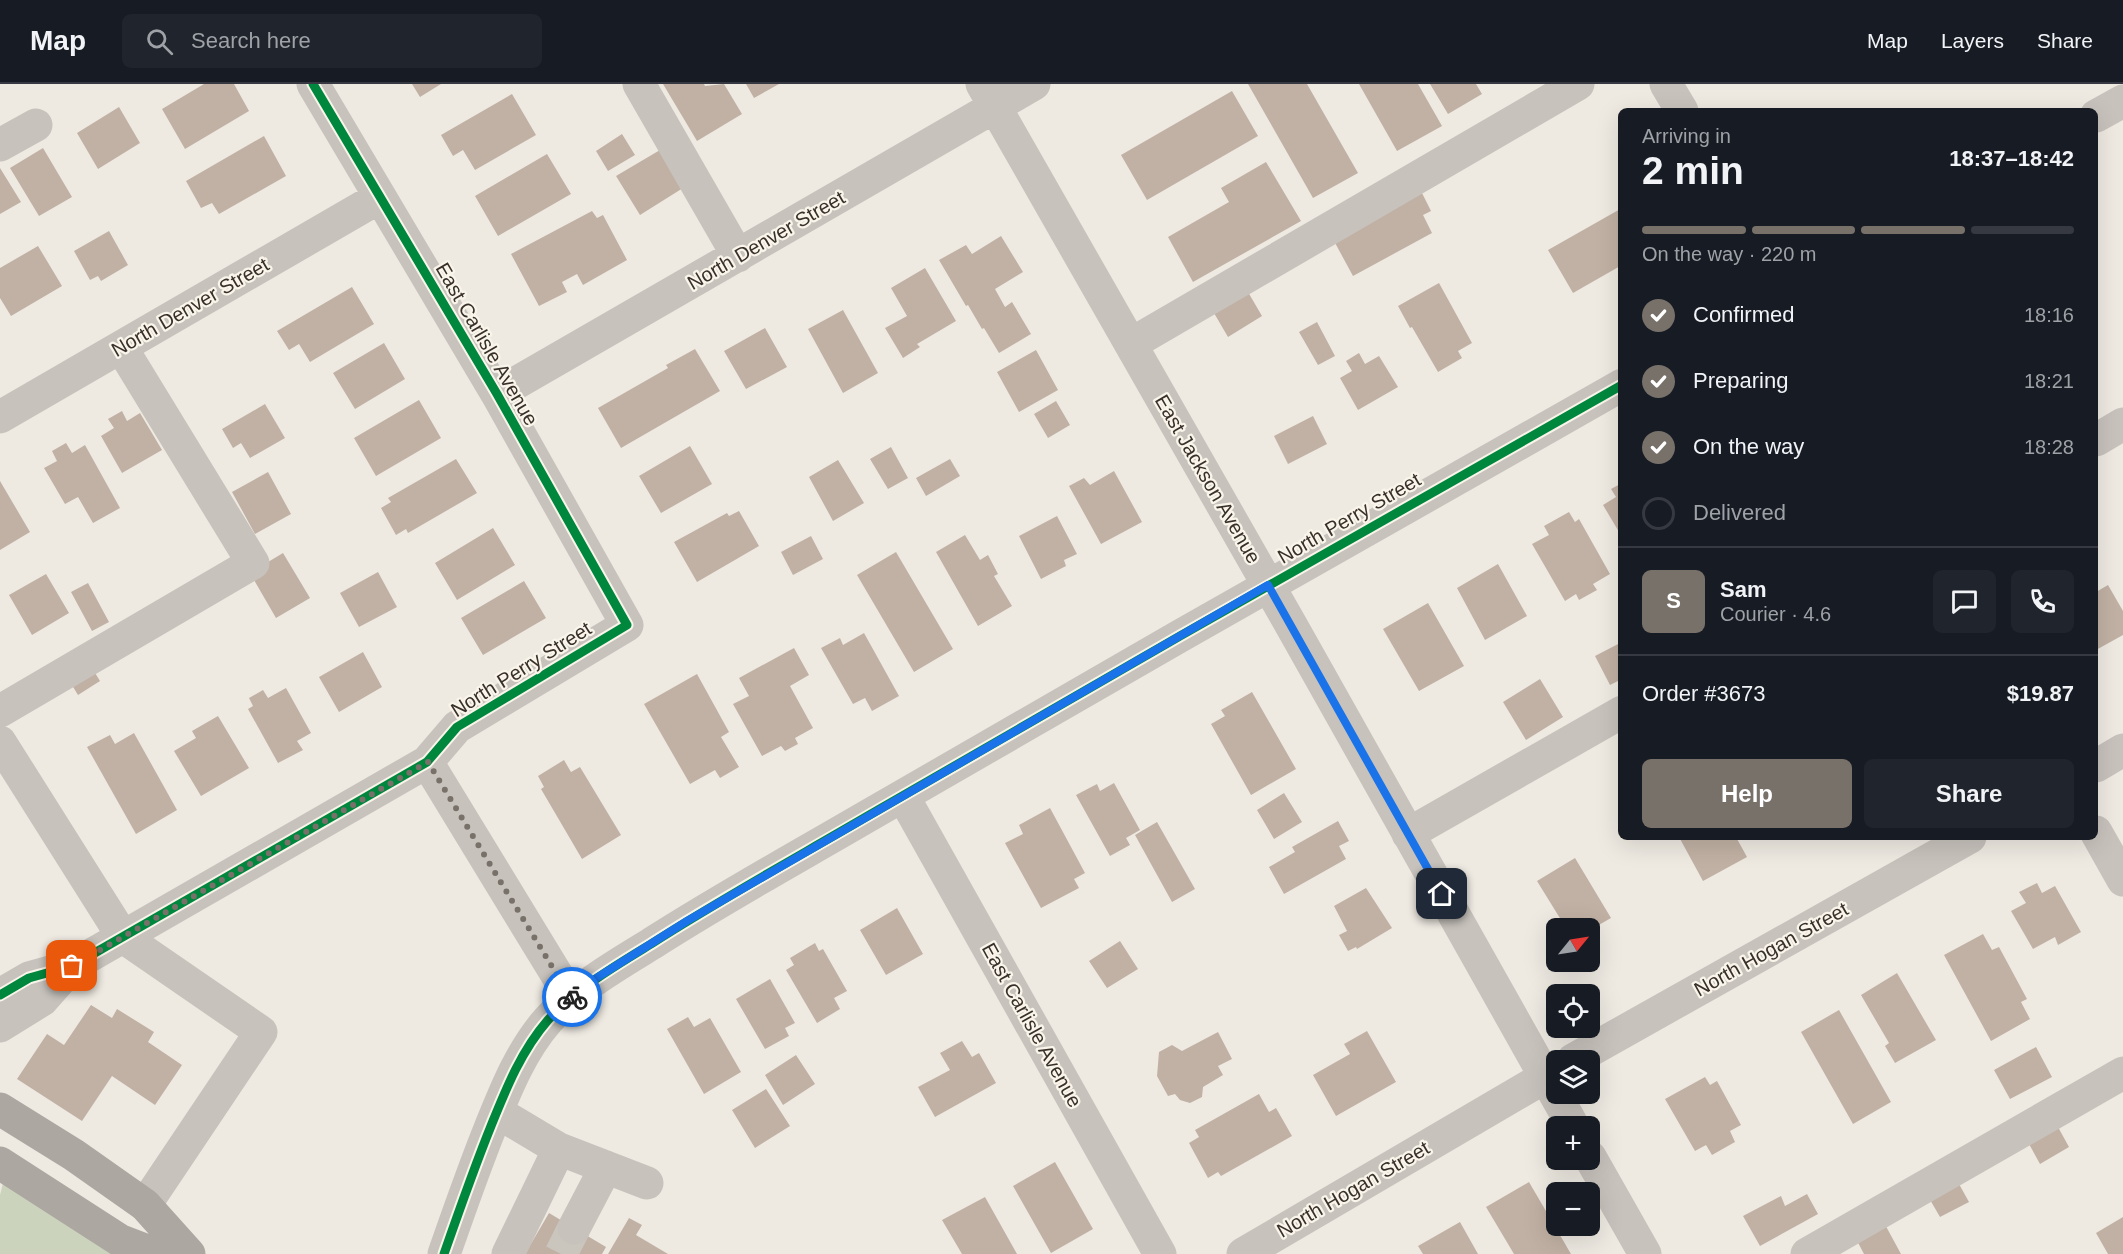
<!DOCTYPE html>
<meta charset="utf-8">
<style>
body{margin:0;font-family:Arial,sans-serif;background:#20242c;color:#f1f3f6;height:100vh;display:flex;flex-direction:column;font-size:22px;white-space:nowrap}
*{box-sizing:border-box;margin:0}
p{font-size:20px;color:#9ea1a6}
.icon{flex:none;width:33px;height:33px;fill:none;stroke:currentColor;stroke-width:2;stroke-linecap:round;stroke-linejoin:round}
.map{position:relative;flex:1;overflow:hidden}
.sheet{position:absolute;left:1618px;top:24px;width:480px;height:732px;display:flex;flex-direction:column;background:#171b24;border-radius:9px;box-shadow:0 6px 24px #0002}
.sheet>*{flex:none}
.needle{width:39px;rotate:60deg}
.buttons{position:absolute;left:1546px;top:834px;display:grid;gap:12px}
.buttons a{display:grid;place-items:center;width:54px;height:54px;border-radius:9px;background:#171b24;box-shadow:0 6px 24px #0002;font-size:30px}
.pin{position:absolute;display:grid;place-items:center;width:51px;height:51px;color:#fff;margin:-26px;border-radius:12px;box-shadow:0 3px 9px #0006}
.courier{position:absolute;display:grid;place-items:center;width:60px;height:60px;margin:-30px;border:4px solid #1a73e8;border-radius:50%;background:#fff;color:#222;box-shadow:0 2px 8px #0007}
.summary em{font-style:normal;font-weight:700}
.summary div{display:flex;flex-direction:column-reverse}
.summary{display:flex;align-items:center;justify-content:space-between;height:102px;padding:0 24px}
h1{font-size:39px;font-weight:700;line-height:45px}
.bar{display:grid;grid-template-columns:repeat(4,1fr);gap:9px 6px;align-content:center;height:72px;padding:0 24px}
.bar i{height:8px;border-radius:4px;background:#363941}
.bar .on{background:#78716a}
.bar p{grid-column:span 4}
.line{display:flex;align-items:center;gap:15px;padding:0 24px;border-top:2px solid #363941}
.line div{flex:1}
.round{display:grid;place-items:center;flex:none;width:63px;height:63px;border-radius:9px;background:#20242c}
ol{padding:0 24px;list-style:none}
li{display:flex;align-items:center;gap:18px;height:66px}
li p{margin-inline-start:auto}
li .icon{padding:6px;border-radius:50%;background:#78716a;color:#fff;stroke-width:4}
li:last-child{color:#9ea1a6}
li i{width:33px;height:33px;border:3px solid #363941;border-radius:50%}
.action{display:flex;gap:12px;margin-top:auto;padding:12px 24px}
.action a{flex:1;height:69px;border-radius:9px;background:#78716a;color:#fff;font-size:24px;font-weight:700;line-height:69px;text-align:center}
.action a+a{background:#20242c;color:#f1f3f6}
header{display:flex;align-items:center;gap:36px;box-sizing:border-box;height:84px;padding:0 30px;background:#171b24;border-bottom:2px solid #363941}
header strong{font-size:28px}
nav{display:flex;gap:33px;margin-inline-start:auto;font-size:21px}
.search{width:420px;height:54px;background:#20242c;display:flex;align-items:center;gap:15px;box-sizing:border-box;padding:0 21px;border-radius:9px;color:#9ea1a6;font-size:22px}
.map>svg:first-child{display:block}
</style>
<header>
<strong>Map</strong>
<div class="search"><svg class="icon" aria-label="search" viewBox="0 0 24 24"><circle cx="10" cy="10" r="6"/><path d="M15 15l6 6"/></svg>Search here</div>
<nav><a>Map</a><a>Layers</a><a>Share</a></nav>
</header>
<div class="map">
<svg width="2123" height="1170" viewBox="0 0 2123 1170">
<rect width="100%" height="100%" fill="#eeeae2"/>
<path fill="#ccd3bd" d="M4,1095l109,75h-113v-59z"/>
<path fill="#c1b1a4" d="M204,0h30l15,27 -64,38 -23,-40z
M412,0h29l-21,13z
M663,0h41l1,2 19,-2 18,30 -45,27z
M746,0h33l-25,14z
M1248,0h59l51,89 -45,25z
M1359,0h59l24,42 -45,25z
M1430,0h46l6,10 -34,20z
M1232,7l26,45 -111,64 -26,-45z
M512,10l24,41 -61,35 -12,-20 -10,6 -12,-21z
M119,23l21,36 -42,26 -21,-36z
M622,50l13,21 -27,16 -12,-20z
M264,52l22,40 -67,38 -7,-11 -11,5 -15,-27z
M43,64l29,49 -33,19 -29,-48z
M660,66l23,38 -43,27 -24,-39z
M547,70l24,40 -73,42 -23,-40z
M1266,78l35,59 -108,61 -25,-45 61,-35 -8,-14z
M0,84l21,34 -21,12z
M1422,109l9,18 -8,4 9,18 -79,43 -19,-35z
M1622,124v57l-49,28 -25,-43z
M592,127l5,7 6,-3 24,45 -44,25 -6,-11 -15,8 5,10 -28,14 -28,-52z
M109,147l19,34 -27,16 -3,-5 -8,4 -16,-29z
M1001,152l22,36 -28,17 10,18 7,-5 19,32 -32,19 -15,-25 -2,1 -14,-24 -2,1 -27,-46 27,-15 6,9z
M38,162l24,40 -51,30 -11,-18v-30z
M925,184l31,53 -39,23 3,3 -17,11 -18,-30 22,-12 -16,-28z
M1439,199l33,60 -14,8 4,7 -24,14 -26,-45 -2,1 -12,-22z
M352,203l22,37 -64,38 -11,-18 -10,6 -12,-19z
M1248,208l14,24 -34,21 -14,-24z
M843,226l35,63 -35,20 -35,-64z
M1317,238l18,34 -17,9 -19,-33z
M765,244l22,39 -41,22 -22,-38z
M384,259l21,36 -50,30 -22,-36z
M695,265l25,42 -99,57 -23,-40 70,-40 -2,-3z
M1036,266l22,40 -39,22 -22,-40z
M1359,269l6,11 14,-8 19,31 -40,23 -18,-32 12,-7 -6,-10z
M419,316l22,38 -65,38 -22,-38z
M1056,317l14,24 -22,13 -14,-24z
M265,320l20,34 -35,20 -9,-15 -8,5 -11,-19z
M122,327l5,10 13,-8 22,37 -40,23 -21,-37 13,-8 -6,-9z
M1313,332l14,28 -39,20 -14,-28z
M66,359l6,10 13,-8 35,63 -27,15 -15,-26 -13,7 -21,-36 13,-7 -5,-10z
M690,362l22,38 -51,29 -22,-37z
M891,363l17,31 -20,11 -18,-30z
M456,375l21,34 -69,40 -2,-4 -10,6 -15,-27 10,-6 -3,-4z
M950,375l10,17 -34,20 -10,-18z
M838,376l26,43 -31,18 -24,-44z
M1114,387l28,51 -41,22 -32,-58 15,-8 6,7z
M268,388l23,42 -36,20 -23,-42z
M0,397l30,51 -30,18z
M1622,399v54l-19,-32 13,-8 -5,-8z
M739,427l20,35 -62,36 -23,-40 53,-29 2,3z
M1569,428l6,10 4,-3 31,55 -17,10 4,6 -18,10 -3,-6 -11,7 -33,-57 17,-9 -5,-9z
M1057,432l20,38 -13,6 2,6 -25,13 -22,-43z
M493,444l22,37 -58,35 -22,-37z
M965,451l15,25 8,-5 10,19 -4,2 18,30 -34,20 -42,-74z
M811,452l12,23 -30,16 -12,-23z
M896,468l57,97 -39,23 -57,-97z
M283,469l27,45 -34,20 -26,-45z
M1498,480l29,52 -42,24 -28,-52z
M378,488l19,35 -38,20 -19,-34z
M46,490l23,39 -37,22 -23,-40z
M524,497l22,37 -63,37 -22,-37z
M88,499l21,39 -17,9 -21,-39z
M2108,501l15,26v24l-27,15v-58z
M1428,519l36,63 -45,25 -36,-62z
M864,549l35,63 -27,15 -7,-13 -12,6 -32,-56 19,-10 3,7z
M1622,558v37l-12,6 -15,-29z
M794,564l15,27 -19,11 23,42 -18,10 3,6 -13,7 -4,-5 -19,10 -29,-52 16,-8 -10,-18z
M363,568l19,35 -43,25 -20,-35z
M89,579l11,18 -22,14 -11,-18z
M697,590l32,58 -8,5 18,30 -19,11 -5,-8 -25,14 -46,-80z
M1540,595l23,38 -37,23 -23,-38z
M286,604l25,45 -14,8 6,9 -25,13 -30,-54 5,-3 -4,-8 14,-8 5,8z
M1252,608l44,77 -45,26 -40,-71 14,-8 -4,-6z
M218,632l31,52 -48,28 -27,-45 22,-13 -4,-7z
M134,649l43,77 -41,24 -49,-87 23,-12 5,9z
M564,676l7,12 9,-5 41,68 -39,24 -41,-70 3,-2 -6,-11z
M1114,699l26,47 -14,8 4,7 -20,11 -34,-61 21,-11 3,7z
M1284,709l18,29 -28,17 -17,-29z
M1050,724l35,65 -11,6 5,9 -38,20 -36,-65 18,-9 -4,-9z
M1338,737l11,20 -10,5 7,13 -62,35 -15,-27 26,-15 -3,-5z
M1157,738l38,67 -23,13 -37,-67z
M1679,753h57l11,20 -44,24z
M1575,774l36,60 -21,12v-2h-24l-29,-47z
M2037,799l5,10 13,-7 26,46 -23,13 -3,-8 -22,12 -22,-38 15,-8 -7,-11z
M1366,804l26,40 -35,21 -1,-2 -8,4 -9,-16 8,-4 -13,-25z
M897,824l26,46 -37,21 -26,-45z
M1983,850l9,16 7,-3 28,52 -6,3 9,17 -39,22 -47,-86z
M1120,857l18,28 -31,19 -18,-27z
M815,859l4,8 4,-2 24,42 -13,7 6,11 -23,14 -31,-53 8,-5 -4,-7z
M1897,889l39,67 -41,23 -10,-17 4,-3 -28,-48z
M770,895l25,44 -10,5 4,8 -24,13 -29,-50z
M91,921l21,13 5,-9 37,23 -6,10 34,23 -27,40 -43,-29 -30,45 -65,-42 30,-45 17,11z
M1839,926l52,92 -38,22 -52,-92z
M688,933l6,10 16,-9 31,54 -37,22 -37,-65z
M1367,947l29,51 -60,34 -23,-41 37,-21 -6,-10z
M1218,948l14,27 -14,7 5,9 -20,12 -1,10 -12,6 -10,-3 -5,-6 -7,2 -11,-20 2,-24 13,-7 10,6z
M962,957l10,16 7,-4 17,30 -61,34 -17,-30 32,-17 -10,-17z
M2036,963l16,30 -42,22 -16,-29z
M796,971l19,29 -32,21 -18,-30z
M1705,993l5,8 7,-4 24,44 -11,6 5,11 -23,13 -6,-10 -11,6 -30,-52z
M766,1005l24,37 -35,22 -23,-38z
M1259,1010l10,18 7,-4 16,28 -71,40 -3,-4 -10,6 -19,-35 10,-6 -4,-7z
M2058,1043l11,20 -29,17 -11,-20z
M1055,1078l38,67 -42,24 -38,-67z
M1954,1091l15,27 -29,15 -15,-26z
M1529,1098l42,72h-57l-28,-47z
M1807,1110l11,20 -58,32 -17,-30 38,-20 4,10z
M985,1113l32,57h-55l-20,-34z
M549,1129l57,34 -4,7h-77z
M2123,1133v37h-15l-12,-21z
M629,1134l13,7 -6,10 32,19h-60z
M1882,1135l19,35h-37l-10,-19z
M1460,1138l18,32h-55l-5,-8z"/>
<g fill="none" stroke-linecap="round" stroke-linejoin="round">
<path stroke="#cac5bd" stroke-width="33" stroke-dasharray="33 16" stroke-linecap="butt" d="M561,1170l13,-26"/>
<path stroke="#c7c2bc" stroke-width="33" d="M639,0l99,172
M982,0l309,541 282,501
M1666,0l16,27
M2096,32l27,-15
M0,61l36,-20
M1131,260l447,-260
M497,310l537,-310
M0,333l380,-220
M2096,356l27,-16
M0,627l253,-148 -132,-216
M0,658l123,195 138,95 -116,173
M427,678l144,236
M2096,682l27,-16
M903,712l257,458
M2096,748l27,48
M1408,750l214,-122
M0,911l29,-17 43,-12 355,-204 30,-35 170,-102 -130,-231 -184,-310
M0,942l42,-26 30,-34
M1573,976l397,-223
M497,1028l62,37
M1590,1073l55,97
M574,1144l32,-61
M444,1170c15,-43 30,-86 47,-128 15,-37 30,-75 57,-106 29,-32 67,-54 103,-76 70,-45 143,-85 215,-127 251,-146 503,-289 756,-432
M508,1170l51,-105 88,34
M1243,1170l314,-184
M1807,1170l316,-181"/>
<path stroke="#aca7a1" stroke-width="33" d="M0,1025l74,46 71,50 44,49
M0,1079l121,78 34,13"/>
<defs>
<path id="cycleway" d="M0,911l29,-17 43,-12 355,-204 30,-35 170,-102 -130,-231 -184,-310
M444,1170c15,-43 30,-86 47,-128 15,-37 30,-75 57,-106 29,-32 67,-54 103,-76 70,-45 143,-85 215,-127 251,-146 503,-289 756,-432"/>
</defs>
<use href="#cycleway" stroke="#faf5eb" stroke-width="13"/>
<use href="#cycleway" stroke="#00873e" stroke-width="9"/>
</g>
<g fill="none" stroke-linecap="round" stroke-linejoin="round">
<path stroke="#78716a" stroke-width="6" stroke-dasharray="0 10.8" d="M72,882l356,-204 143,236 1,-1"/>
<path stroke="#1a73e8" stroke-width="8" d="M572,913l26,-20 89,-56 581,-336 174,309"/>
</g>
<g text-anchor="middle" stroke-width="4.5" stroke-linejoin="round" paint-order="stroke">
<g font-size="20" fill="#38302a" stroke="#faf5eb">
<text transform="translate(766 156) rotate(-30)" y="7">North Denver Street</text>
<text transform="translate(190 223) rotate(-30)" y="7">North Denver Street</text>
<text transform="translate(487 260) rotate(60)" y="7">East Carlisle Avenue</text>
<text transform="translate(1208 395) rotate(60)" y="7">East Jackson Avenue</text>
<text transform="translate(1349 434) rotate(-30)" y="7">North Perry Street</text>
<text transform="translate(521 585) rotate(-32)" y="7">North Perry Street</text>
<text transform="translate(1771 865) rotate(-29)" y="7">North Hogan Street</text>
<text transform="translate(1032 941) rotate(61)" y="7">East Carlisle Avenue</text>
<text transform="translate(1353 1105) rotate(-30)" y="7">North Hogan Street</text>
</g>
</g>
</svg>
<div class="buttons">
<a><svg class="needle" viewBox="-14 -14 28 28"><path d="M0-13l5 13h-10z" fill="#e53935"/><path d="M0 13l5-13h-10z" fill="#9ea1a6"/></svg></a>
<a><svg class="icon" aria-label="locate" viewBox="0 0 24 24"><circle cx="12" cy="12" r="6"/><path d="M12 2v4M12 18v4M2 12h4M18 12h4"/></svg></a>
<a><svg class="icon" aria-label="layers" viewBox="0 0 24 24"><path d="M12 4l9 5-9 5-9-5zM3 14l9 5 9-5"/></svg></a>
<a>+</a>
<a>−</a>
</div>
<div class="pin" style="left:72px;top:882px;background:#ea580c"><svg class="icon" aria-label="bag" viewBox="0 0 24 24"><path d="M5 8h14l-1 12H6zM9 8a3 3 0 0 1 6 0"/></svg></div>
<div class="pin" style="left:1442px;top:810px;background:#1f2937"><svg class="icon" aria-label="home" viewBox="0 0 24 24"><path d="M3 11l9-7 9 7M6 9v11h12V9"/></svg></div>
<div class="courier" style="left:572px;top:913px"><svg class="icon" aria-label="bike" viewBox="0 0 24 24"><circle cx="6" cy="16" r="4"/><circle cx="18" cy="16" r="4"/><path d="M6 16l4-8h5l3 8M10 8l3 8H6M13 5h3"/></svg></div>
<section class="sheet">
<div class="summary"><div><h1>2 min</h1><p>Arriving in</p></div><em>18:37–18:42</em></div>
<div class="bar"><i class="on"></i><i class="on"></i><i class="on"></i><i></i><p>On the way · 220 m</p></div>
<ol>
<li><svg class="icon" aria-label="check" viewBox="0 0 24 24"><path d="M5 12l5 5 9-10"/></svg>Confirmed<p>18:16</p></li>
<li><svg class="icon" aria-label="check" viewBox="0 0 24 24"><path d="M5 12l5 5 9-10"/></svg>Preparing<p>18:21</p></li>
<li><svg class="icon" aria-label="check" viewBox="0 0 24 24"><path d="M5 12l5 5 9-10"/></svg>On the way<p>18:28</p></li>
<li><i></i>Delivered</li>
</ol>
<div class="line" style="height:108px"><b class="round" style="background:#78716a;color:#fff">S</b><div><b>Sam</b><p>Courier · 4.6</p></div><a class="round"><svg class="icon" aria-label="chat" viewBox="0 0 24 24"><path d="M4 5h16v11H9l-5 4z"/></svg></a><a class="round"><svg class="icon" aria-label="phone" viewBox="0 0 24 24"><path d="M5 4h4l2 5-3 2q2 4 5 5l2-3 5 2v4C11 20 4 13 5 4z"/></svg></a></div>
<div class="line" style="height:78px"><div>Order #3673</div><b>$19.87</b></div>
<div class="action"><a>Help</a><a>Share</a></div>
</section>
</div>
